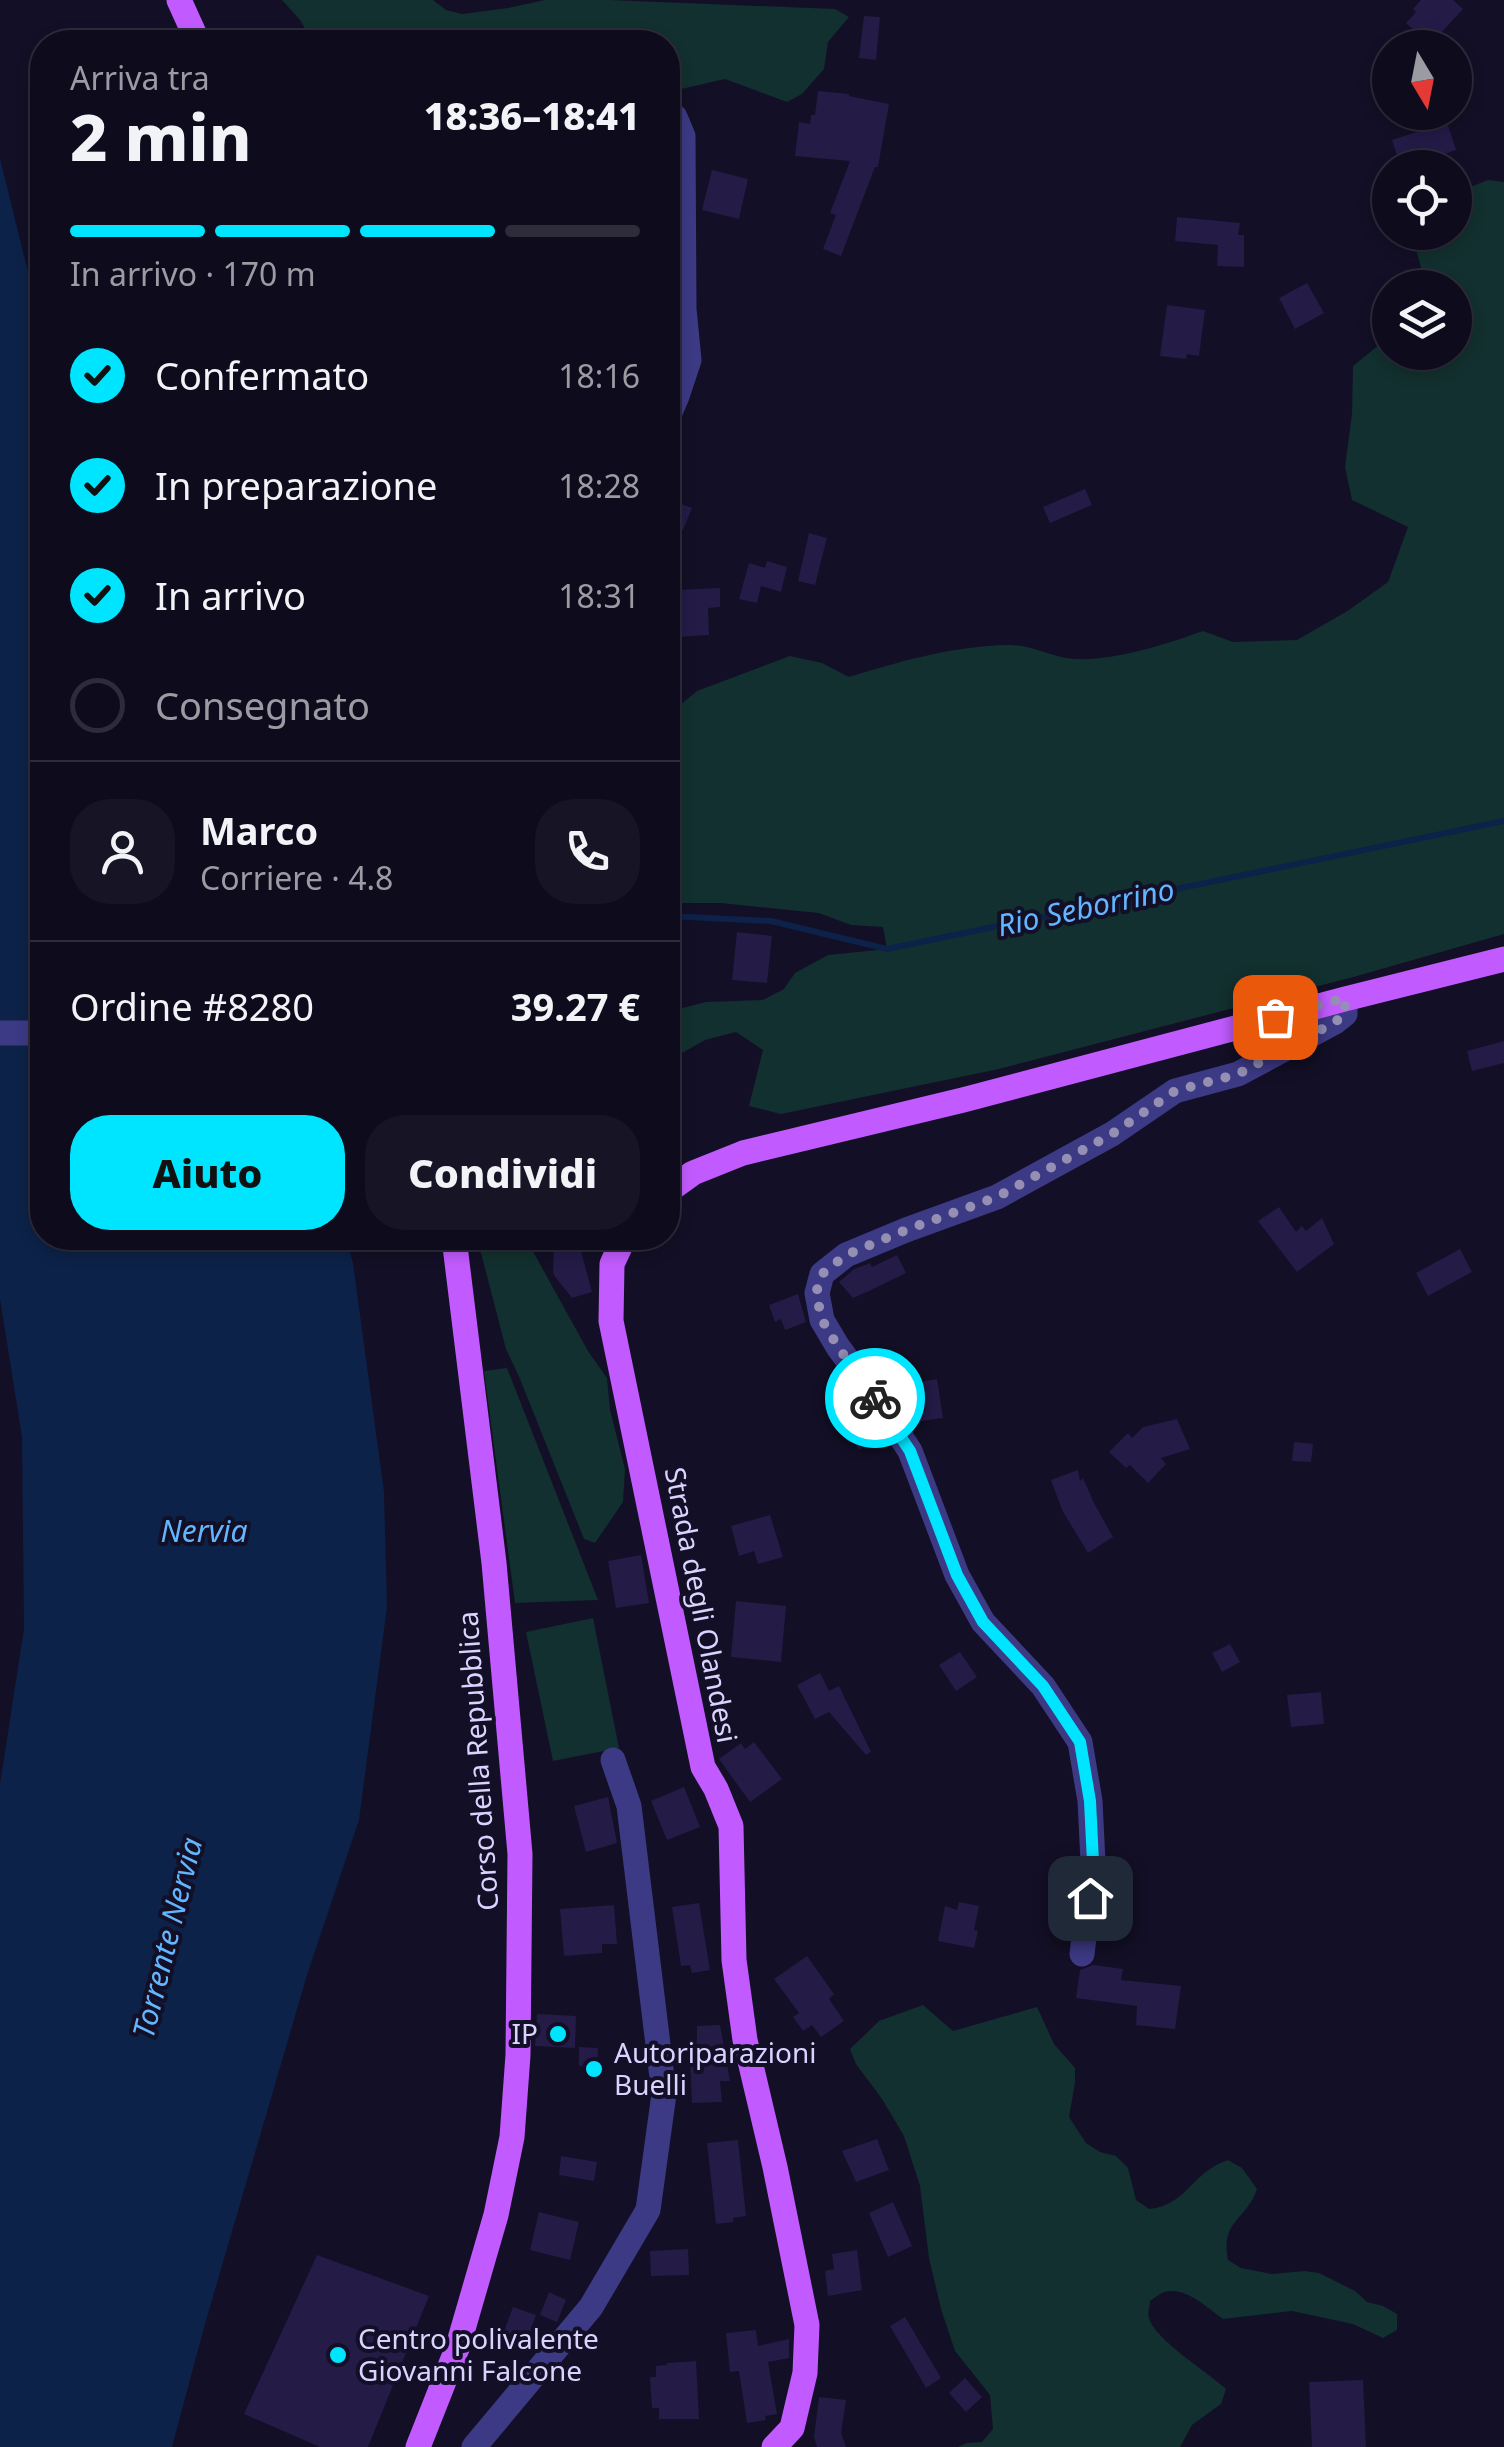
<!DOCTYPE html>
<html lang="it">
<meta charset="utf-8">
<style>
body{margin:0;font-family:"Noto Sans",sans-serif;background:#171425;color:#f1f3f6;height:100vh;display:flex;flex-direction:column;font-size:38px;white-space:nowrap}
*{box-sizing:border-box;margin:0}
p{font-size:32px;color:#9b9ba3}
.icon{flex:none;width:55px;height:55px;fill:none;stroke:currentColor;stroke-width:2;stroke-linecap:round;stroke-linejoin:round}
.map{position:relative;flex:1;overflow:hidden}
.panel{position:absolute;left:30px;top:30px;width:650px;height:1220px;display:flex;flex-direction:column;background:#0e0b1c;border-radius:40px;box-shadow:0 5px 15px #0003,0 0 0 2px #2e2b3b}
.panel>*{flex:none}
.needle{width:65px;rotate:170deg}
.buttons{position:absolute;left:1372px;top:30px;display:grid;gap:20px}
.buttons a{display:grid;place-items:center;width:100px;height:100px;border-radius:50%;background:#0e0b1c;box-shadow:0 5px 15px #0003,0 0 0 2px #2e2b3b;font-size:50px}
.pin{position:absolute;display:grid;place-items:center;width:85px;height:85px;color:#fff;margin:-42px;border-radius:20px;box-shadow:0 5px 15px #0006}
.courier{position:absolute;display:grid;place-items:center;width:100px;height:100px;margin:-50px;border:8px solid #00e5ff;border-radius:50%;background:#fff;color:#222;box-shadow:0 2px 12px #0007}
.headline em{font-style:normal;font-weight:800}
.headline div{display:flex;flex-direction:column-reverse}
.headline{display:flex;align-items:center;justify-content:space-between;height:170px;padding:0 40px}
h1{font-size:65px;font-weight:800;line-height:75px}
.bar{display:grid;grid-template-columns:repeat(4,1fr);gap:15px 10px;align-content:center;height:120px;padding:0 40px}
.bar i{height:12px;border-radius:8px;background:#2e2b3b}
.bar .active{background:#00e5ff}
.bar p{grid-column:span 4}
.line{display:flex;align-items:center;gap:25px;padding:0 40px;border-top:2px solid #2e2b3b}
.line div{flex:1}
.round{display:grid;place-items:center;flex:none;width:105px;height:105px;border-radius:40px;background:#171425}
ol{padding:0 40px;list-style:none}
li{display:flex;align-items:center;gap:30px;height:110px}
li p{margin-inline-start:auto}
li .icon{padding:10px;border-radius:50%;background:#00e5ff;color:#111;stroke-width:4}
li:last-child{color:#9b9ba3}
li i{width:55px;height:55px;border:5px solid #2e2b3b;border-radius:50%}
.primary-button{display:flex;gap:20px;margin-top:auto;padding:20px 40px}
.primary-button a{flex:1;height:115px;border-radius:40px;background:#00e5ff;color:#111;font-size:40px;font-weight:800;line-height:115px;text-align:center}
.primary-button a+a{background:#171425;color:#f1f3f6}
.map>svg:first-child{display:block}
</style>
<div class="map">
<svg width="1504" height="2447" viewBox="0 0 1504 2447">
<rect width="100%" height="100%" fill="#130f26"/>
<path fill="#12302f" d="M282,0h151l13,10 16,4 46,-6 37,-8h65l225,9 14,8 -21,25 -4,27 -22,25 -15,8 -62,-23 -57,13v-50h-355l-13,-22z
M1488,180l16,2v752l-147,42 -358,93 -218,45 -32,-8 14,-56 -27,-18 -31,8 -37,21v-45l7,-6 31,-8 57,-2 21,-11 11,-16 33,-18 59,-6 -4,-22 -32,-2 -32,-12 -98,-10h-53v-188l29,-24 93,-35 32,7 27,14c52,-16 104,-31 159,-32 22,-1 45,13 67,14 39,2 92,-15 128,-28l30,11 64,-2 52,-30 39,-28 20,-55 -56,-27 -7,-33 7,-53 1,-48 27,-22 10,-1v9h65v-64l-29,-1 -11,-42 7,-12 33,-1v-39z
M480,1238h50v8l58,105 19,27 3,32 15,59 -2,33 -28,41 -11,-4 -64,-160 -14,-30 -25,-96z
M507,1368l91,232 -83,3 -31,-232z
M593,1618l26,130 -66,13 -27,-129z
M923,2005l30,26 84,-24 17,37 21,24v15l-6,34 17,26 14,9 16,4 12,12 8,32 13,9c39,-4 42,-37 79,-49l14,8 15,21c-10,31 -37,31 -29,71l13,8 31,6 32,-3 15,2 36,18 12,11 16,4 14,8v16l-14,8 -30,-14 -61,-13 -69,8c-16,-11 -37,-33 -59,-27 -1,0 -13,8 -14,9 0,6 -3,11 -1,17 5,21 60,55 77,71l-5,15 -29,21 -12,22h-222l9,-4 15,-1 11,-13 -3,-34 -35,-44 -14,-42 -12,-51 -9,-72 -16,-50 -22,-37 -26,-35 -6,-15 29,-28z"/>
<path fill="#0c2248" d="M0,159l42,169v910h304l7,25 31,229 3,115 -28,213 -52,155 -102,349 -33,123h-172v-663l24,-155 -2,-192 -22,-138z"/>
<g fill="none" stroke-linecap="round" stroke-linejoin="round">
<path stroke="#0c2248" stroke-width="6" d="M668,916l103,5 116,28 617,-128"/>
</g>
<path fill="#241b47" d="M1421,0h32l10,9 -33,36 -24,-22 10,-11 -3,-3z
M864,16l16,1 -4,43 -17,-2z
M818,91l31,3v2l40,8 -11,63h-3l-34,89 -18,-7 13,-34 -6,-2 20,-52 -55,-5 4,-34 11,2 1,-9h4z
M1447,122l9,28 -26,9 3,9h-32l-9,-28z
M712,170l36,9 -9,40 -37,-9z
M1177,217l63,6 -2,12h6v32l-27,-1 1,-21 -43,-4z
M1307,283l17,30 -29,16 -16,-31z
M1167,305l38,5 -6,46 -12,-2 -1,5 -26,-3z
M1085,489l7,16 -42,18 -7,-16z
M668,499l24,9 -9,22 -15,-6z
M809,533l18,5 -12,47 -17,-4z
M767,561l20,6 -6,25 -20,-6 -4,17 -18,-4 10,-36 16,5z
M720,588v19l-12,1 1,27 -31,2 -3,-47z
M737,932l35,4 -5,47 -35,-3z
M1504,1041v22l-32,8 -5,-20z
M1279,1207l17,25 6,-6 4,5 16,-13 12,26 -37,28 -39,-51z
M554,1238h16l8,2 14,52 -20,6 -19,-24z
M1460,1249l12,23 -44,24 -12,-23z
M897,1255l9,18 -37,18 -16,7 -14,-16 15,-13 16,-6 2,4z
M798,1294l8,28 -21,8 -4,-11 -6,3 -6,-17z
M937,1379l6,39 -29,4 -6,-38z
M864,1410l17,26 -22,14 -17,-26z
M1177,1419l13,30 -29,9 5,6 -18,19 -18,-18 -4,3 -17,-16 19,-19 4,5 11,-11z
M1294,1442l19,2 -2,18 -19,-1z
M1078,1470l2,11 3,-3 11,25 19,34 -25,16 -26,-43 -11,-30z
M770,1515l13,42 -25,7 -4,-13 -15,5 -8,-30z
M641,1555l8,48 -33,5 -8,-47z
M736,1601l50,5 -5,56 -50,-5z
M1230,1644l10,18 -18,10 -10,-19z
M960,1652l17,25 -21,14 -17,-26z
M820,1673l9,18 10,-5 32,66 -5,3 -37,-43 -14,7 -18,-34z
M1321,1692l3,32 -33,3 -4,-32z
M754,1742l28,37 -32,23 -31,-43 22,-16 4,6z
M684,1787l16,40 -33,13 -16,-39z
M608,1797l9,46 -31,9 -12,-46z
M959,1902l20,4 -5,24 4,1 -4,17 -36,-7 7,-35 12,4z
M699,1903l11,67 -18,3 -2,-8 -9,1 -9,-59z
M614,1905l3,39h-15v9l-38,3 -4,-47z
M807,1956l27,38 -5,5 15,22 -23,16 -9,-12 -9,6 -10,-14 6,-4 -25,-34z
M1093,1965l30,4 -2,11 60,6 -6,43 -39,-4 1,-19 -61,-8 4,-28z
M537,2014l39,2 -1,32 -40,-2z
M720,2025l10,56h-10l2,21 -30,1 -3,-62 8,-1v-14z
M579,2047l19,1 -1,19 -18,-1z
M877,2139l12,31 -33,12 -14,-31z
M738,2140l8,76 -13,2v4l-17,2 -9,-81z
M561,2156l36,6 -3,19 -35,-6z
M893,2202l19,44 -24,11 -19,-44z
M539,2212l40,10 -9,38 -40,-10z
M688,2249l1,26 -38,1 -1,-25z
M857,2250l5,40 -34,6 -3,-25 9,-2 -2,-15z
M317,2255l112,41 -61,151h-48l-76,-33z
M549,2292l17,8 -9,22 -17,-7z
M513,2307l23,8 -12,36 -24,-9z
M905,2317l36,61 -15,10 -36,-62z
M756,2330l2,16 31,-7v19l-21,4 9,52 -12,2 1,4 -19,3 -8,-52 -9,1 -4,-39z
M696,2361l3,58h-40v-11h-7l-2,-31h6v-11l11,-1v-2z
M965,2378l17,19 -16,15 -17,-19z
M1363,2380l3,67h-54l-3,-65z
M819,2397l27,3 -5,33 5,14h-29l-3,-10z"/>
<g fill="none" stroke-linecap="round" stroke-linejoin="round">
<path stroke="#3d3a85" stroke-width="25" d="M668,112l7,5 8,19 1,173 5,51 -12,36 -9,21
M0,1033h42
M1082,1954l11,-92 -3,-61 -10,-59 -37,-56 -60,-64 -26,-47 -47,-124 -40,-61 -32,-43 -16,-27 -5,-27 5,-19 24,-19 60,-25 91,-33 115,-63 63,-43 63,-17 97,-52 10,-8v-15
M474,2447l117,-140 57,-97 16,-116 -35,-288 -16,-46"/>
<path stroke="#c25bff" stroke-width="25" d="M179,0l19,42
M668,1191l25,-18 50,-20 220,-53 382,-101 159,-40
M624,1238l-12,26 -1,57 92,446 13,22 15,37 3,134 11,80 30,127 32,158 -2,48 -13,55 -18,19
M418,2447l40,-101 38,-131 16,-78 6,-82 2,-201 -26,-291 -40,-325"/>
</g>
<g fill="none" stroke-linecap="round" stroke-linejoin="round">
<path stroke="#948fb3" stroke-width="10" stroke-dasharray="0 18" d="M875,1398l-37,-51 -16,-27 -6,-27 6,-19 24,-19 60,-25 91,-33 115,-63 63,-43 63,-17 97,-52 10,-8v-16l-70,19"/>
<path stroke="#00e5ff" stroke-width="12" d="M875,1398l35,53 47,124 26,47 60,64 37,56 10,59 3,61 -3,36"/>
</g>
<g fill="#00e5ff" stroke="#130f26" stroke-width="4">
<circle cx="558" cy="2034" r="10"/>
<circle cx="594" cy="2069" r="10"/>
<circle cx="338" cy="2355" r="10"/>
</g>
<g text-anchor="middle" stroke-width="8" stroke-linejoin="round" paint-order="stroke">
<g font-size="28" fill="#d9d4ff" stroke="#130f26">
<text transform="translate(701 1605) rotate(79)" y="10">Strada degli Olandesi</text>
<text transform="translate(478 1761) rotate(-94)" y="10">Corso della Repubblica</text>
</g>
<g font-size="28" fill="#d9d4ff" stroke="#130f26" text-anchor="start">
<text x="538" y="2044" text-anchor="end">IP</text>
<text x="614" y="2063">Autoriparazioni<tspan x="614" dy="32">Buelli</tspan></text>
<text x="358" y="2349">Centro polivalente<tspan x="358" dy="32">Giovanni Falcone</tspan></text>
</g>
<g font-size="30" font-style="italic" fill="#62b6ff" stroke="#130f26">
<text transform="translate(1086 908) rotate(-12)" y="10">Rio Seborrino</text>
<text x="204" y="1542">Nervia</text>
<text transform="translate(168 1938) rotate(-76)" y="10">Torrente Nervia</text>
</g>
</g>
</svg>
<div class="buttons">
<a><svg class="needle" viewBox="-14 -14 28 28"><path d="M0-13l5 13h-10z" fill="#e53935"/><path d="M0 13l5-13h-10z" fill="#9b9ba3"/></svg></a>
<a><svg class="icon" aria-label="locate" viewBox="0 0 24 24"><circle cx="12" cy="12" r="6"/><path d="M12 2v4M12 18v4M2 12h4M18 12h4"/></svg></a>
<a><svg class="icon" aria-label="layers" viewBox="0 0 24 24"><path d="M12 4l9 5-9 5-9-5zM3 14l9 5 9-5"/></svg></a>
</div>
<div class="pin" style="left:1275px;top:1017px;background:#ea580c"><svg class="icon" aria-label="bag" viewBox="0 0 24 24"><path d="M5 8h14l-1 12H6zM9 8a3 3 0 0 1 6 0"/></svg></div>
<div class="pin" style="left:1090px;top:1898px;background:#1f2937"><svg class="icon" aria-label="home" viewBox="0 0 24 24"><path d="M3 11l9-7 9 7M6 9v11h12V9"/></svg></div>
<div class="courier" style="left:875px;top:1398px"><svg class="icon" aria-label="bike" viewBox="0 0 24 24"><circle cx="6" cy="16" r="4"/><circle cx="18" cy="16" r="4"/><path d="M6 16l4-8h5l3 8M10 8l3 8H6M13 5h3"/></svg></div>
<section class="panel">
<div class="headline"><div><h1>2 min</h1><p>Arriva tra</p></div><em>18:36–18:41</em></div>
<div class="bar"><i class="active"></i><i class="active"></i><i class="active"></i><i></i><p>In arrivo · 170 m</p></div>
<ol>
<li><svg class="icon" aria-label="check" viewBox="0 0 24 24"><path d="M5 12l5 5 9-10"/></svg>Confermato<p>18:16</p></li>
<li><svg class="icon" aria-label="check" viewBox="0 0 24 24"><path d="M5 12l5 5 9-10"/></svg>In preparazione<p>18:28</p></li>
<li><svg class="icon" aria-label="check" viewBox="0 0 24 24"><path d="M5 12l5 5 9-10"/></svg>In arrivo<p>18:31</p></li>
<li><i></i>Consegnato</li>
</ol>
<div class="line" style="height:180px"><a class="round"><svg class="icon" aria-label="person" viewBox="0 0 24 24"><circle cx="12" cy="8" r="4"/><path d="M4 21q1-7 8-7t8 7"/></svg></a><div><b>Marco</b><p>Corriere · 4.8</p></div><a class="round"><svg class="icon" aria-label="phone" viewBox="0 0 24 24"><path d="M5 4h4l2 5-3 2q2 4 5 5l2-3 5 2v4C11 20 4 13 5 4z"/></svg></a></div>
<div class="line" style="height:130px"><div>Ordine #8280</div><b>39.27 €</b></div>
<div class="primary-button"><a>Aiuto</a><a>Condividi</a></div>
</section>
</div>
